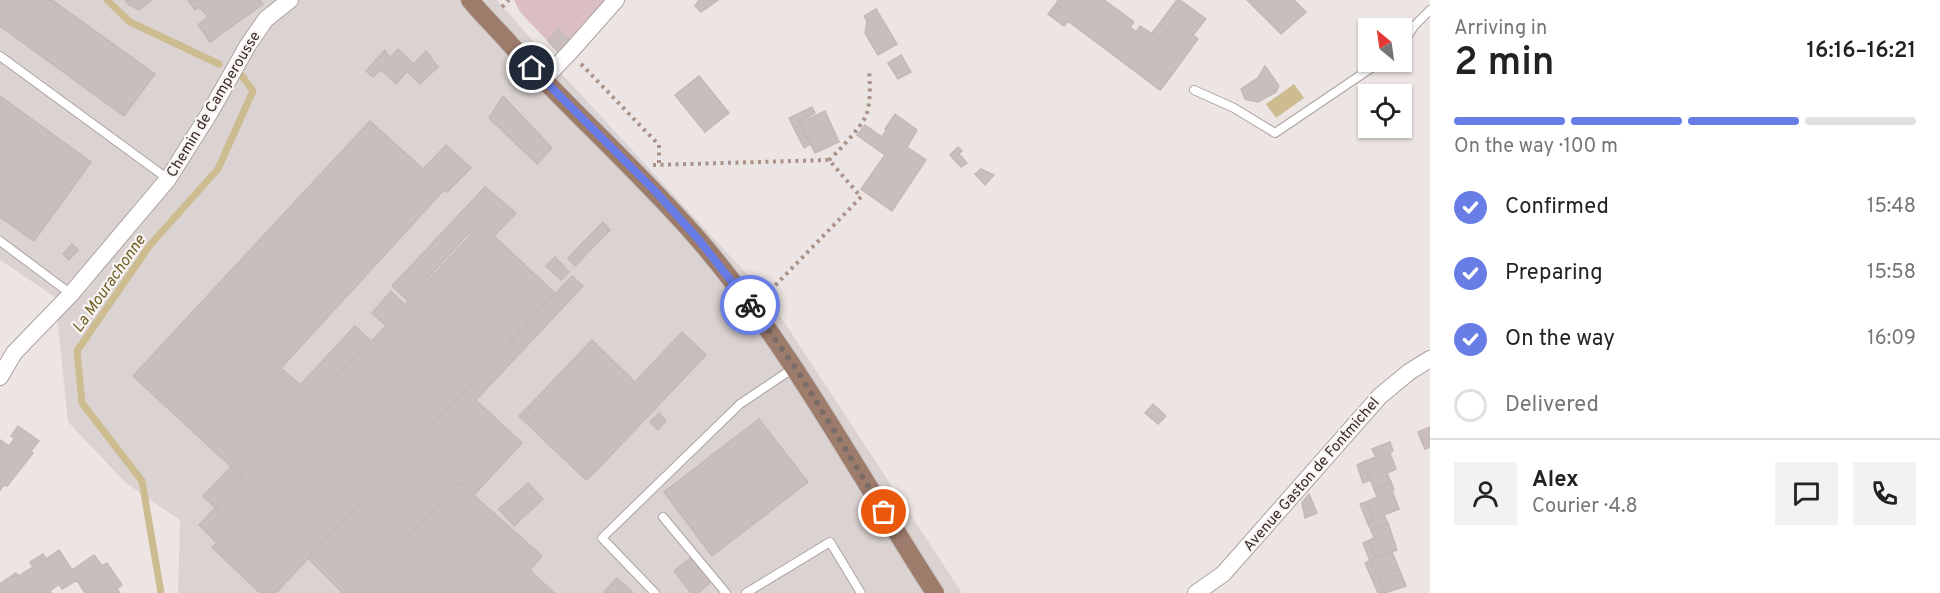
<!DOCTYPE html>
<meta charset="utf-8">
<style>
body{margin:0;font-family:Overpass,sans-serif;background:#f2f2f2;color:#222;height:100vh;display:flex;flex-direction:column;font-size:22px;white-space:nowrap}
*{box-sizing:border-box;margin:0}
p{font-size:20px;color:#767676}
.icon{flex:none;width:33px;height:33px;fill:none;stroke:currentColor;stroke-width:2;stroke-linecap:round;stroke-linejoin:round}
.map{position:relative;flex:1;overflow:hidden}
.sheet{display:flex;flex-direction:column;background:#fff;width:510px}
.sheet>*{flex:none}
.needle{width:39px;rotate:331deg}
.controls{position:absolute;left:1358px;top:18px;display:grid;gap:12px}
.controls a{display:grid;place-items:center;width:54px;height:54px;border-radius:0px;background:#fff;box-shadow:0 2px 4px #0004;font-size:30px}
.pin{position:absolute;display:grid;place-items:center;width:51px;height:51px;color:#fff;margin:-26px;border:3px solid #fff;border-radius:50%;box-shadow:0 2px 6px #0007}
.courier{position:absolute;display:grid;place-items:center;width:60px;height:60px;margin:-30px;border:4px solid #687de5;border-radius:50%;background:#fff;color:#222;box-shadow:0 2px 8px #0007}
.head em{font-style:normal;font-weight:600}
.head div{display:flex;flex-direction:column-reverse}
.head{display:flex;align-items:center;justify-content:space-between;height:102px;padding:0 24px}
h1{font-size:39px;font-weight:600;line-height:45px}
.bar{display:grid;grid-template-columns:repeat(4,1fr);gap:9px 6px;align-content:center;height:72px;padding:0 24px}
.bar i{height:8px;border-radius:4px;background:#e0e0e0}
.bar .selected{background:#687de5}
.bar p{grid-column:span 4}
.line{display:flex;align-items:center;gap:15px;padding:0 24px;border-top:2px solid #e0e0e0}
.line div{flex:1}
.round{display:grid;place-items:center;flex:none;width:63px;height:63px;border-radius:0px;background:#f2f2f2}
ol{padding:0 24px;list-style:none}
li{display:flex;align-items:center;gap:18px;height:66px}
li p{margin-inline-start:auto}
li .icon{padding:6px;border-radius:50%;background:#687de5;color:#fff;stroke-width:4}
li:last-child{color:#767676}
li i{width:33px;height:33px;border:3px solid #e0e0e0;border-radius:50%}
main{display:flex;flex:1;min-height:0}
.map>svg:first-child{display:block}
</style>
<main>
<div class="map">
<svg width="1430" height="593" viewBox="0 0 1430 593">
<rect width="100%" height="100%" fill="#ece5e3"/>
<path fill="#dbd3d2" d="M0,0h497l63,72 207,224 195,297h-784l2,-73 -54,-37 -58,-61 -13,-125 -55,-37z"/>
<path fill="#dbbec2" d="M514,0h95l-49,54 -40,-42z"/>
<path fill="#ccbc90" d="M1294,84l10,14 -28,20 -10,-14z"/>
<g fill="none" stroke-linecap="round" stroke-linejoin="round">
<path stroke="#ccbc90" stroke-width="7" d="M107,0l23,22 89,42
M161,593l-19,-112 -60,-78 -5,-52 73,-106 68,-76 35,-78 -14,-19"/>
</g>
<path fill="#c9bebd" stroke="#c5b9b6" stroke-width="1.5" d="M0,0h52l103,74 -31,42 -124,-90z
M125,0h27l-13,10 -10,-5z
M188,0h72l3,4 -53,38 -12,-17 10,-8 -9,-10 -4,3z
M699,0h19l-17,12 -6,-6z
M1058,0h46l30,22 -4,5 6,5 4,-6 20,13 7,-9 -8,-6 18,-24h3l26,19 -13,16 5,4 -33,45 -33,-25 -4,7 -60,-45 4,-5 -16,-12z
M1247,0h47l12,12 -25,22z
M1056,4l16,12 -8,10 -16,-12z
M876,9l21,35 -19,11 -13,-22 2,-12 -3,-5z
M1159,24l8,6 -7,9 -8,-6z
M558,29l13,12 -11,13 -12,-13z
M398,49l16,15 12,-13 12,16 -18,17 -13,-13 -11,13 -15,-14 -8,7 -7,-6 19,-21 5,8z
M901,55l10,17 -13,7 -10,-16z
M1132,59l33,25 -5,6 -32,-24z
M1265,66l14,20 -3,6 -18,10 -13,-3 -4,-10 17,-11z
M699,76l30,37 -24,19 -30,-37z
M0,96l91,66 -57,79 -34,-24z
M503,96l49,52 -15,16 -48,-46z
M812,107l3,6 -16,9 11,22 -6,4 -15,-30z
M825,111l14,31 -24,11 -15,-30z
M895,114l22,16 -10,17 19,13 -34,51 -31,-22 24,-34 -28,-20 8,-10 17,12 4,-6 -1,-2z
M370,121l53,48 23,-24 25,23 -24,24 -3,-2 -163,178 19,17 55,-59 15,14 -32,34 1,1 47,-49 -14,-13 19,-22 14,14 66,-70 -2,-2 -62,67 -15,-14 93,-99 31,26 -22,23 61,57 -279,300h-16l-48,-46 5,-4 -18,-18 44,-47 -110,-102z
M958,147l4,4 -3,3 8,9 -6,4 -11,-12z
M981,169l13,6 -9,10 -10,-11z
M603,222l7,8 -35,36 -7,-8z
M72,244l6,6 -9,10 -6,-6z
M555,257l14,15 -8,8 -15,-14z
M572,276l11,10 -107,114 46,43 -48,52 -15,-13 -103,111h-13l-35,-35z
M682,332l24,23 -111,117 -67,-65 64,-67 43,42z
M1153,404l13,12 -8,8 -13,-11z
M528,407l67,65 -9,8 -67,-64z
M659,413l7,8 -8,9 -8,-8z
M759,419l49,63 -96,74 -48,-64z
M18,426l21,15 -8,10 2,2 -26,33 -3,-1 -4,5v-50l9,6 6,-8 -4,-2z
M1430,427v10l-9,3 -3,-8z
M1430,437v10l-5,2 -4,-9z
M1390,442l3,9 -3,2 6,16 -9,4 4,9 -17,7 -11,-27 13,-5 -4,-8z
M1363,462l7,18 -7,3 -6,-18z
M231,467l12,11 -27,30 -13,-12z
M459,482l83,74 -12,14 24,23h-198z
M1391,482l3,8 -2,1 7,18 -25,10 -8,-17 11,-5 -3,-8z
M528,483l15,16 -29,27 -15,-17z
M1309,494l8,19 -12,5 -3,-15z
M1366,502l8,17 -7,3 -7,-18z
M1384,515l4,8 -17,7 -4,-8z
M1388,523l9,27 -21,8 -8,-17 6,-3 -3,-8z
M1368,541l8,17 -6,3 -7,-18z
M59,550l13,20 22,-15 8,11 5,-3 15,22 -5,4 3,4h-35l-8,-13 -15,9 -3,-5 -9,7 1,2h-51v-9l16,-11 3,3 14,-9 -3,-5 13,-8 3,5z
M1392,552l7,17 -20,8 -8,-17z
M692,557l19,25 -13,11h-7l-17,-22z
M1371,560l8,17 -7,2 -7,-16z
M1399,569l7,17 -21,7 -6,-16z
M1379,577l6,16h-7l-6,-14z
M617,578l16,15h-30z"/>
<g fill="none" stroke-linecap="round" stroke-linejoin="round">
<defs>
<path id="lane" d="M1401,47l13,-21 16,-16
M0,56l168,123
M1194,90l40,18 41,25 105,-71
M0,241l71,53
M663,517l63,76
M655,593l-53,-55 138,-134 55,-37
M746,593l84,-51 31,51"/>
<path id="street" d="M543,80l27,-28 46,-52
M0,377l14,-24 57,-59 97,-115 41,-65 39,-69 18,-26 24,-19
M1196,593l27,-19 16,-18 141,-160 29,-24 21,-13"/>
<path id="primary" d="M470,0c12,15 27,29 40,44 61,67 129,127 188,195 93,108 160,235 237,354"/>
</defs>
<use href="#lane" stroke="#ada29f" stroke-width="10"/>
<use href="#street" stroke="#ada29f" stroke-width="18"/>
<use href="#primary" stroke="#c8c4c2" stroke-width="20"/>
<path stroke="#ac9187" stroke-width="4" stroke-dasharray="3 4.5" stroke-linecap="butt" d="M502,7l7,-7
M581,64l78,81v19
M829,160c10,-9 31,-32 37,-44 5,-14 4,-33 3,-47
M653,165l176,-5 32,37 -95,98"/>
<use href="#lane" stroke="#fff" stroke-width="8"/>
<use href="#street" stroke="#fff" stroke-width="16"/>
<use href="#primary" stroke="#9d7c6c" stroke-width="18"/>
</g>
<g fill="none" stroke-linecap="round" stroke-linejoin="round">
<path stroke="#7a6d68" stroke-width="6" stroke-dasharray="0 10.8" d="M750,305l45,62 89,145"/>
<path stroke="#687de5" stroke-width="8" d="M532,68l123,123 44,49 51,65"/>
</g>
<g text-anchor="middle" stroke-width="4.5" stroke-linejoin="round" paint-order="stroke">
<g font-size="15" fill="#3c2c25" stroke="#f8f4f4">
<text transform="translate(213 104) rotate(-59)" y="5">Chemin de Camperousse</text>
<text transform="translate(1311 474) rotate(-49)" y="5">Avenue Gaston de Fontmichel</text>
</g>
<g font-size="16" font-style="italic" fill="#725f24" stroke="#f8f4f4">
<text transform="translate(108 283) rotate(-55)" y="6">La Mourachonne</text>
</g>
</g>
</svg>
<div class="controls">
<a><svg class="needle" viewBox="-14 -14 28 28"><path d="M0-13l5 13h-10z" fill="#e53935"/><path d="M0 13l5-13h-10z" fill="#767676"/></svg></a>
<a><svg class="icon" aria-label="locate" viewBox="0 0 24 24"><circle cx="12" cy="12" r="6"/><path d="M12 2v4M12 18v4M2 12h4M18 12h4"/></svg></a>
</div>
<div class="pin" style="left:884px;top:512px;background:#ea580c"><svg class="icon" aria-label="bag" viewBox="0 0 24 24"><path d="M5 8h14l-1 12H6zM9 8a3 3 0 0 1 6 0"/></svg></div>
<div class="pin" style="left:532px;top:68px;background:#1f2937"><svg class="icon" aria-label="home" viewBox="0 0 24 24"><path d="M3 11l9-7 9 7M6 9v11h12V9"/></svg></div>
<div class="courier" style="left:750px;top:305px"><svg class="icon" aria-label="bike" viewBox="0 0 24 24"><circle cx="6" cy="16" r="4"/><circle cx="18" cy="16" r="4"/><path d="M6 16l4-8h5l3 8M10 8l3 8H6M13 5h3"/></svg></div>
</div>
<section class="sheet">
<div class="head"><div><h1>2 min</h1><p>Arriving in</p></div><em>16:16–16:21</em></div>
<div class="bar"><i class="selected"></i><i class="selected"></i><i class="selected"></i><i></i><p>On the way · 100 m</p></div>
<ol>
<li><svg class="icon" aria-label="check" viewBox="0 0 24 24"><path d="M5 12l5 5 9-10"/></svg>Confirmed<p>15:48</p></li>
<li><svg class="icon" aria-label="check" viewBox="0 0 24 24"><path d="M5 12l5 5 9-10"/></svg>Preparing<p>15:58</p></li>
<li><svg class="icon" aria-label="check" viewBox="0 0 24 24"><path d="M5 12l5 5 9-10"/></svg>On the way<p>16:09</p></li>
<li><i></i>Delivered</li>
</ol>
<div class="line" style="height:108px"><a class="round"><svg class="icon" aria-label="person" viewBox="0 0 24 24"><circle cx="12" cy="8" r="4"/><path d="M4 21q1-7 8-7t8 7"/></svg></a><div><b>Alex</b><p>Courier · 4.8</p></div><a class="round"><svg class="icon" aria-label="chat" viewBox="0 0 24 24"><path d="M4 5h16v11H9l-5 4z"/></svg></a><a class="round"><svg class="icon" aria-label="phone" viewBox="0 0 24 24"><path d="M5 4h4l2 5-3 2q2 4 5 5l2-3 5 2v4C11 20 4 13 5 4z"/></svg></a></div>
</section>
</main>
